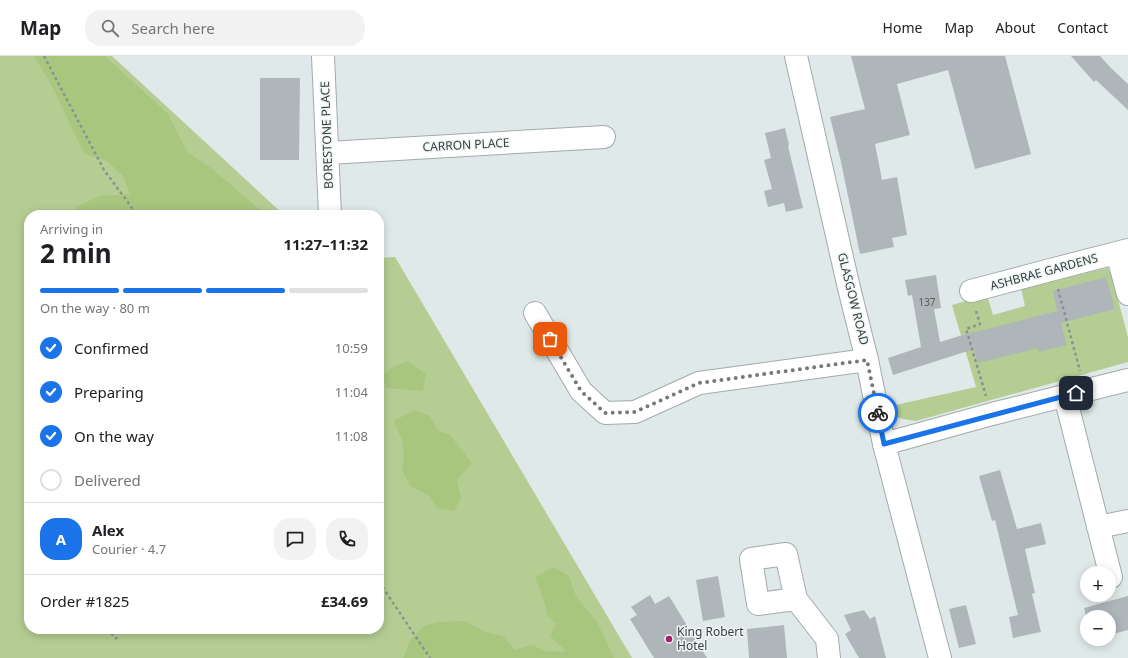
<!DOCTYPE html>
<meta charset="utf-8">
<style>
body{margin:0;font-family:"Noto Sans",sans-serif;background:#f2f2f2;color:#202124;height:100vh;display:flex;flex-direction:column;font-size:15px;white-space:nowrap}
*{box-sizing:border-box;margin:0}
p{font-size:13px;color:#757577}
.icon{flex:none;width:22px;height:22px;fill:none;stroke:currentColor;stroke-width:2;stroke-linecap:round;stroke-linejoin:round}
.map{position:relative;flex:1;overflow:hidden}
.drawer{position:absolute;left:24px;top:154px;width:360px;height:424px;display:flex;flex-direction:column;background:#fff;border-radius:16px;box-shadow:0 2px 10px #0003}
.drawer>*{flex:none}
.controls{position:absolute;left:1080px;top:510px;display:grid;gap:8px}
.controls a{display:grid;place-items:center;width:36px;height:36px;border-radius:50%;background:#fff;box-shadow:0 2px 10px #0003;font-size:20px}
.pin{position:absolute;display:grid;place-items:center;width:34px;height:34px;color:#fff;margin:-17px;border-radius:8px;box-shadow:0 2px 6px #0006}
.courier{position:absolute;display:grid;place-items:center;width:40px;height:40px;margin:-20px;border:3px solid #1a73e8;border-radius:50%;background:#fff;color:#222;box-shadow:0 1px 5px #0007}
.headline em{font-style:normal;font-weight:700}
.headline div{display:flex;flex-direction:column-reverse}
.headline{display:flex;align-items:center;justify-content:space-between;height:68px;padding:0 16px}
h1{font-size:26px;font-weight:700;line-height:30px}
.bar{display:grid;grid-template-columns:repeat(4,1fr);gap:6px 4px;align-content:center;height:48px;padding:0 16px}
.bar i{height:5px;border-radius:3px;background:#e0e0e0}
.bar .selected{background:#1a73e8}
.bar p{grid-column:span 4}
.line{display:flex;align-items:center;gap:10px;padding:0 16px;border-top:1px solid #e0e0e0}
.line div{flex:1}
.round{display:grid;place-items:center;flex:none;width:42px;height:42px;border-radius:16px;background:#f2f2f2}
ol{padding:0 16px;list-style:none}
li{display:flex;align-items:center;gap:12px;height:44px}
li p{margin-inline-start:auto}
li .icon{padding:4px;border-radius:50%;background:#1a73e8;color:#fff;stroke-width:4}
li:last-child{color:#757577}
li i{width:22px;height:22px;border:2px solid #e0e0e0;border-radius:50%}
header{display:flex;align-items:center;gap:24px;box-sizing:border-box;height:56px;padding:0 20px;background:#fff;border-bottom:1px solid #e0e0e0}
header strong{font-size:19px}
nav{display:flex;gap:22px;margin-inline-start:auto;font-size:14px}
.search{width:280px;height:36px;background:#f2f2f2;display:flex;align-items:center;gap:10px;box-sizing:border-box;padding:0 14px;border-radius:16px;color:#757577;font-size:15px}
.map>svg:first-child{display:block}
</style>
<header>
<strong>Map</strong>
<div class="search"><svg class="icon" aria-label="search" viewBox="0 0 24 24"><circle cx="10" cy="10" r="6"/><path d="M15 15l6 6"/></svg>Search here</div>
<nav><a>Home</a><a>Map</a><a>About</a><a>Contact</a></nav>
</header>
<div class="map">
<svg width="1128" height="602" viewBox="0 0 1128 602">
<rect width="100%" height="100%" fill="#e0e9e9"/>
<path fill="#b5cd93" d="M0,0h112l172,159h-255v414h350v-371l16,-1 237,401h-632z
M1108,212l3,6 17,63v25l-212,59 -13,-2 -9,-3 -3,-10 85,-19 -24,-82 35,-10 6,20 32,-9 -4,-18z"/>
<path fill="#a9c67f" d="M34,0h71l63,58 20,39 22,14 56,48h-189l-2,-8 25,-11 30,-2 -7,-18 -16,-15 -22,-7 -5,-9 -28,-59z
M408,305l18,13 -3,17 -36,-3 -5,-12 11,-9z
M415,354l15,6 8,15 11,3 23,29 -15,17 4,18 -7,13 -17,-3 -9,-13 -18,-9 -8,-16 2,-15 -2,-15 -9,-19z
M554,511l15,9 7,20 21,26 17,36h-211l8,-19 13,-13 13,-4 28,-1 21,11 17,4 12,14 17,-5 16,7 18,-1 -16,-15 6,-13 -8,-6 -4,-16 -9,-24z"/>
<path fill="#afb6b9" d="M851,0h154l26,98 -56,15 -27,-99 -51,14 13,51 -35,9 7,36 15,-3 10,58 -15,3 2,9 -34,7 -19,-92 -11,-45 35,-8z
M1071,0h29l12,13 16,15v26l-32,-30 -2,2z
M260,22h40l-1,82h-39z
M785,72l4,17 -1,1 15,62 -17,4 -2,-9 -16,4 -4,-16 8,-2 -8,-29 7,-2 -6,-25z
M936,219l5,33 -7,1 6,33 23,-7 94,-24 -4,-20 53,-14 9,32 -54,14 6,22 -28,7 -1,-4 -60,15 -4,-14 -81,26 -5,-17 33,-11 -9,-52 -4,1 -3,-16z
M1000,414l17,59 24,-6 5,21 -21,5 10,44 -3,1 9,38 -28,6 -4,-21 9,-2 -23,-95 -3,1 -13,-45z
M718,520l7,41 -22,4 -7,-41z
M650,539l5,9 14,-8 38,62h-53l-24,-39 7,-4 -6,-8z
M1128,540v34l-19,5v-18h-22v3l-3,-12z
M966,549l10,39 -17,4 -10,-39z
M864,554l6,9 5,-3 11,42h-27l-14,-24 6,-4 -7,-15z
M784,569l3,33h-38l-2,-29z"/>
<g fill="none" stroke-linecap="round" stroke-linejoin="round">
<defs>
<path id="minor" d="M323,0l7,159
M328,97l276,-16
M1117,197l11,41
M971,235l83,-22 74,-19
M535,257l46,78 24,22 30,-1 64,-29 168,-23
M1065,340l46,181
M884,388l108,-30 136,-34
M1098,471l30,-6
M796,543l-38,5 -7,-45 35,-5 10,45 31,40 2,19"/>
<path id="major" d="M796,0l53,232 18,72 17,84 56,214"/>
</defs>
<use href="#minor" stroke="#a2aaaa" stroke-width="24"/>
<use href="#major" stroke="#a2aaaa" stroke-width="24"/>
<path stroke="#8c9292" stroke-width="2.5" stroke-dasharray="3 3" stroke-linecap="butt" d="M44,0l60,114 20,27 13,18
M1058,233l22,82
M976,255l4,13 -14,5 20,67
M379,526l51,76
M107,573l10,10"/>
<use href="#minor" stroke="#fff" stroke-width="22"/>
<use href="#major" stroke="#fff" stroke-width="22"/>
</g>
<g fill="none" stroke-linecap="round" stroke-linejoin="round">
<path stroke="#747979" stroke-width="4" stroke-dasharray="0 7.2" d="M550,283l31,52 24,22 30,-1 64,-29 168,-23 11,53"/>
<path stroke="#1a73e8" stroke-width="5" d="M878,357l6,31 192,-51"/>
</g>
<circle fill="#a51f69" stroke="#eef7f6" stroke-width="1.5" cx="669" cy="583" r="4"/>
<g text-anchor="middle" stroke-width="3" stroke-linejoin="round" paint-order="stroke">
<g font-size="10" fill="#575b5c">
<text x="927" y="250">137</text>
</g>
<g font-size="12" fill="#3a3d3d" stroke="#eef7f6">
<text transform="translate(327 79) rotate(-92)" y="4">BORESTONE PLACE</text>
<text transform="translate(466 89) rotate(-3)" y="4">CARRON PLACE</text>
<text transform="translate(1044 216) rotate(-15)" y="4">ASHBRAE GARDENS</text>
<text transform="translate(853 243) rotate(76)" y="4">GLASGOW ROAD</text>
</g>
<g font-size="12" fill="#3a3d3d" stroke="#eef7f6" text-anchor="start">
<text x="677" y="580">King Robert<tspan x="677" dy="14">Hotel</tspan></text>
</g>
</g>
</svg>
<div class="controls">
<a>+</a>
<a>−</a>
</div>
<div class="pin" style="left:550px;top:283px;background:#ea580c"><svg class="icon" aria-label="bag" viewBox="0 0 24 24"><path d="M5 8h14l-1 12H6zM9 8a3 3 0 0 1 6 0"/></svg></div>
<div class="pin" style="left:1076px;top:337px;background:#1f2937"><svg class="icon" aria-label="home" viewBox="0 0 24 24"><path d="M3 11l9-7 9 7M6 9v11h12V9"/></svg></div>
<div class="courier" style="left:878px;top:357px"><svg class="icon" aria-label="bike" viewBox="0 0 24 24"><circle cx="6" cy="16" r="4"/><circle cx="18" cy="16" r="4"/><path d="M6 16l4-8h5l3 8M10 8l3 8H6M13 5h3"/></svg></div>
<section class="drawer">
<div class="headline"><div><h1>2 min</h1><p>Arriving in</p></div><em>11:27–11:32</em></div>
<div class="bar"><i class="selected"></i><i class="selected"></i><i class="selected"></i><i></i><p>On the way · 80 m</p></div>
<ol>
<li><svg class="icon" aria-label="check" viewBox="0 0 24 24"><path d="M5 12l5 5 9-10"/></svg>Confirmed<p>10:59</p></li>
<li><svg class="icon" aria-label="check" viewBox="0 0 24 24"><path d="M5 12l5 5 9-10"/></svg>Preparing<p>11:04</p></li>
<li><svg class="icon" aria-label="check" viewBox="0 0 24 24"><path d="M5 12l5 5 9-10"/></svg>On the way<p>11:08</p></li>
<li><i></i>Delivered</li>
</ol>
<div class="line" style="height:72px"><b class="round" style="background:#1a73e8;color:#fff">A</b><div><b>Alex</b><p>Courier · 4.7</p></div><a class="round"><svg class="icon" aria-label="chat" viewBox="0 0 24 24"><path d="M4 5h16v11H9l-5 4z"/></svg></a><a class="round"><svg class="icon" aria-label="phone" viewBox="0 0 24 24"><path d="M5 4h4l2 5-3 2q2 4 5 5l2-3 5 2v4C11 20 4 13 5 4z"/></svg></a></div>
<div class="line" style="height:52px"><div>Order #1825</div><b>£34.69</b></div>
</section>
</div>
